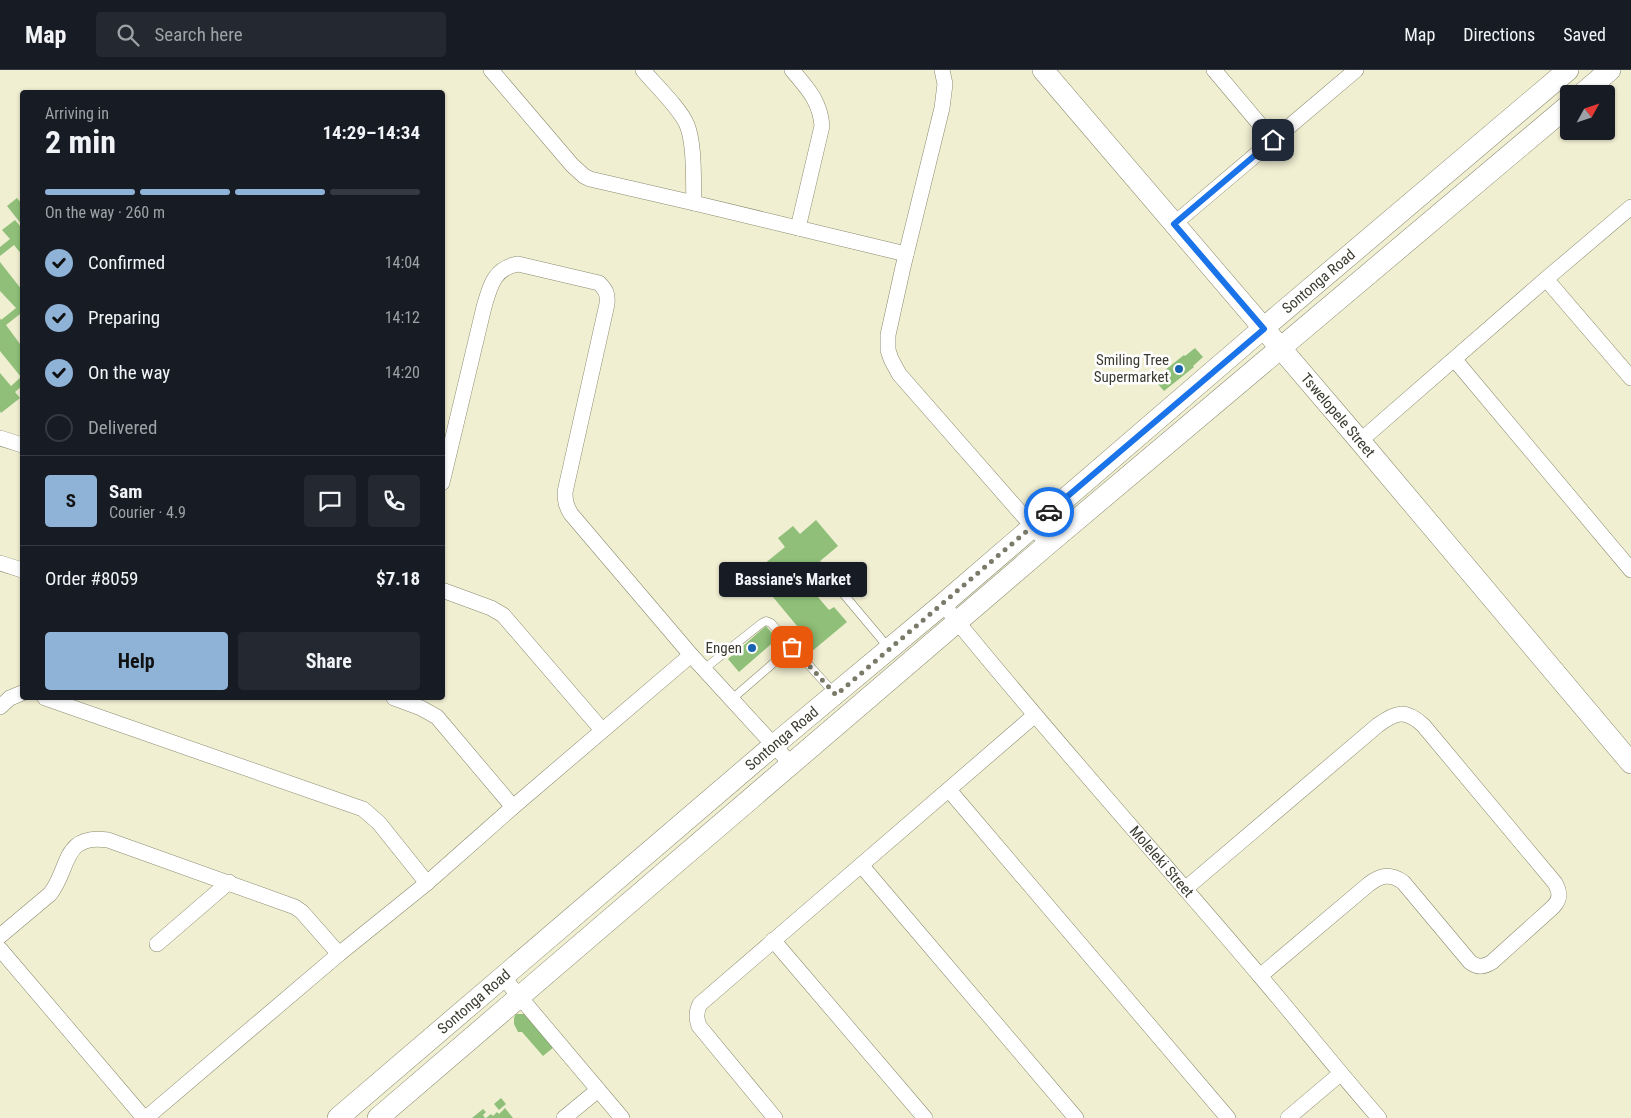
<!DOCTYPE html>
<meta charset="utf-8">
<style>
body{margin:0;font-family:"Roboto Condensed",sans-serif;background:#242831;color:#f1f3f6;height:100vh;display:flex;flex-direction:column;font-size:19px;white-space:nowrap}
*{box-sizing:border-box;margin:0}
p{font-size:16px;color:#9ea1a6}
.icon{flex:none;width:28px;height:28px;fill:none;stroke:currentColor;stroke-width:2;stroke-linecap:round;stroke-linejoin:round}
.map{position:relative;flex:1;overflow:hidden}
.side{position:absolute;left:20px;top:20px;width:425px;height:610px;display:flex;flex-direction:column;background:#171b24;border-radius:5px;box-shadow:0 1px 4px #0004}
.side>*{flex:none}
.needle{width:32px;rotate:50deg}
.buttons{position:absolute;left:1560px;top:15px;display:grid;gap:10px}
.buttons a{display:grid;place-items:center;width:55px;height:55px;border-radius:5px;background:#171b24;box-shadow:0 1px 4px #0004;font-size:25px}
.pin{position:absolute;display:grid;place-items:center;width:42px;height:42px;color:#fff;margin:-21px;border-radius:10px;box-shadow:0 2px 8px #0006}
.courier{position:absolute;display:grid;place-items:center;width:50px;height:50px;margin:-25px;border:4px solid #1a73e8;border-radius:50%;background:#fff;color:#222;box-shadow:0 1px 6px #0007}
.bubble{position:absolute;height:35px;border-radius:5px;background:#171b24;box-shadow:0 1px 4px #0004;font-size:16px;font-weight:700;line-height:35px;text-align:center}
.head em{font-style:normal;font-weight:700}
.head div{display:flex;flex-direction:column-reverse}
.head{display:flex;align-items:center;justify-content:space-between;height:85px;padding:0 25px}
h1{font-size:32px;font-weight:700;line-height:38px}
.bar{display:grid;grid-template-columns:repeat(4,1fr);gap:8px 5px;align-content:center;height:60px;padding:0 25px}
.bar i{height:6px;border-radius:4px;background:#363941}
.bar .selected{background:#8fb2d7}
.bar p{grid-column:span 4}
.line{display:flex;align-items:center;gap:12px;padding:0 25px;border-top:1px solid #363941}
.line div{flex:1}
.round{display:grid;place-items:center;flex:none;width:52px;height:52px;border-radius:5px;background:#242831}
ol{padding:0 25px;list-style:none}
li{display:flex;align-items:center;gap:15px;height:55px}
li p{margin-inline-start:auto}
li .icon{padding:5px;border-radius:50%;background:#8fb2d7;color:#111;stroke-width:4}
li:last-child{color:#9ea1a6}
li i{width:28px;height:28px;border:2px solid #363941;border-radius:50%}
.action{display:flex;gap:10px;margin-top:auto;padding:10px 25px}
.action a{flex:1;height:58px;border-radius:5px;background:#8fb2d7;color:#111;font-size:20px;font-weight:700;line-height:58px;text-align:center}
.action a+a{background:#242831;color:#f1f3f6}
header{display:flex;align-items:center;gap:30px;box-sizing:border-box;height:70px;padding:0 25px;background:#171b24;border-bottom:1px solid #363941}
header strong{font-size:24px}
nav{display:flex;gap:28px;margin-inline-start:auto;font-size:18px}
.search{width:350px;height:45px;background:#242831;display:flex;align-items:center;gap:12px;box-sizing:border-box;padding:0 18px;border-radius:5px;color:#9ea1a6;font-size:19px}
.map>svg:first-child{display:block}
</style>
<header>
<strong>Map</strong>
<div class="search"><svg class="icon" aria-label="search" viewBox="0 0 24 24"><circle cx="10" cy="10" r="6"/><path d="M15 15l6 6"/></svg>Search here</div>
<nav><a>Map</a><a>Directions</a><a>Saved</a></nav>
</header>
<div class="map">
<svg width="1631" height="1048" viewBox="0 0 1631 1048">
<rect width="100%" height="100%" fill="#f0efd2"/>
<path fill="#8fbf78" d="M17,128l5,6v51l-8,-10 -14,11v-9l10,-8 -8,-9 13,-10 5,6 2,-1 -15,-19z
M0,192l22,28v27l-2,-3 -14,11 14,19 2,-2v44l-7,6 5,6 -19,15 -1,-2v-38l11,13 10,-9 -21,-26v-33l1,2 15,-12 -16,-17z
M1195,278l8,9 -10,9 1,1 -30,24 -6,-7 11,-9 -4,-5 19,-15 1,1z
M816,450l22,26 -37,31 28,33 5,-3 13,15 -36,30 -14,-16 5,-4 -49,-59 32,-26 -7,-9 15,-12 7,8z
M766,556l11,13 -38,33 -11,-13z
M516,944h10l28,33 -11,9 -21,-24h-4l-4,-8v-6z
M501,1028l5,6 -7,6 -5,-6z
M505,1038l8,10h-27l5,-4 2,2 4,-4 2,2z
M483,1039l3,3 -3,3 2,3h-13z"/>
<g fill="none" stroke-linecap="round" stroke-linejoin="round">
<defs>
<path id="lane" d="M820,496l68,81
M704,599l58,-46 4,-2 5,2 64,71
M732,629l60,-52"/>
<g id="street">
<path d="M491,0l81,95 12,11 6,3 104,24 212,51"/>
<path d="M643,0c12,15 37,38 44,55 8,20 6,55 7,78"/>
<path d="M792,0c16,19 28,31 30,56l-24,102"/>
<path d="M942,0l3,14 -3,24 -39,159 -15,68v15l3,9 8,15 149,170"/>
<path d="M1214,0l59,70"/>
<path d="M1174,154l182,-154"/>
<path d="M1546,209l85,99"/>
<path d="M1455,290l176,210"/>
<path d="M0,368l22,7"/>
<path d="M1360,371l186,-162 85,-72"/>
<path d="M442,413l42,-176c6,-21 10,-39 34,-43l81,19c7,7 9,11 8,21l-42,188c0,9 1,14 6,22l120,141 100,109"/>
<path d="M0,493l22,7"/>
<path d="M442,520l49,18 12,7 99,115"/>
<path id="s1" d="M943,534c102,127 212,248 317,372 40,47 78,95 119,142"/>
<path d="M45,628l318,111 16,14 48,60"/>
<path d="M394,628l27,10 16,9 76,90"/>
<path d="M0,637l10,-9 12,-5"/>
<path d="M949,720l279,328"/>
<path d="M861,795l215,253"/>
<path d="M1185,819l193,-164c18,-13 27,-16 45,0l132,158c5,9 6,16 -2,24l-61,55c-8,5 -14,6 -22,0l-67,-80c-13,-9 -22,-7 -34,2l-109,92"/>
<path d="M0,866l50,-42c20,-25 12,-61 58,-54l187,67 7,5 37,42"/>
<path d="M773,870l152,178"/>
<path d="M157,874l72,-62"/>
<path d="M0,879l144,169"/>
<path d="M503,907l119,141"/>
<path d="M146,1048l193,-164 88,-71 86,-76 178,-152"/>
<path d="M564,1048l34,-28"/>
<path d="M775,1048l-76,-92c-3,-8 -3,-14 1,-22l335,-289"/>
<path d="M1288,1048l52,-44"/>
</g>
<g id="secondary">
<path id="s2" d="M1043,0l317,371 271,322"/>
<path d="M1582,24l28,-24"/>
<path id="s3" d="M338,1048l436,-373 169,-141 310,-267 315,-267"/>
<path d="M378,1048l670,-574 521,-439"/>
</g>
</defs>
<use href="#lane" stroke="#8b8a6f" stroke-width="9"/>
<use href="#street" stroke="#8b8a6f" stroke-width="16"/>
<use href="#secondary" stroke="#8b8a6f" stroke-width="22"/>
<use href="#lane" stroke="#fff" stroke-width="8"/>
<use href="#street" stroke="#fff" stroke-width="15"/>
<use href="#secondary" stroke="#fff" stroke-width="21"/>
</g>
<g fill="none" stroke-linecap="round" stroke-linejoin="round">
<path stroke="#7b7a69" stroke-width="5" stroke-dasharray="0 9" d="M792,577l44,48 213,-183"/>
<path stroke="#1a73e8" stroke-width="6" d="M1049,442l215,-183 -90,-105 99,-84"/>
</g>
<g fill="#1762b1" stroke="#fff" stroke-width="2">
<circle cx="1179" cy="299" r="5"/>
<circle cx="752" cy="578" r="5"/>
</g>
<g text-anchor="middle" stroke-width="5" stroke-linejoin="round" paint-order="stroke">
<g font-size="15" fill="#3c3b30" stroke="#fff">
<text dy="5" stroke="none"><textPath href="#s3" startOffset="1289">Sontonga Road</textPath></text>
<text dy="5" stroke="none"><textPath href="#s2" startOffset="454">Tswelopele Street</textPath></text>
<text dy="5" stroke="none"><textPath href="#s3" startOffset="584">Sontonga Road</textPath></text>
<text dy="5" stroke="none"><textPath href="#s1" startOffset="338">Moleleki Street</textPath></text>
<text dy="5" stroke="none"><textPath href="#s3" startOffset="179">Sontonga Road</textPath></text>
</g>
<g font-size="15" fill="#3c3b30" stroke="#fff" text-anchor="end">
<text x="1169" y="295">Smiling Tree<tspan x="1169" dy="17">Supermarket</tspan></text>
<text x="742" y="583">Engen</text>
</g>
</g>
</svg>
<div class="buttons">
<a><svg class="needle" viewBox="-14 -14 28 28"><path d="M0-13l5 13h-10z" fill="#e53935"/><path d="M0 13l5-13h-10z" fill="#9ea1a6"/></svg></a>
</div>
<div class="pin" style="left:792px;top:577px;background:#ea580c"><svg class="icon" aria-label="bag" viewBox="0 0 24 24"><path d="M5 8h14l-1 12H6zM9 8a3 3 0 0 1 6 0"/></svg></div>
<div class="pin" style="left:1273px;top:70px;background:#1f2937"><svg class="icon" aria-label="home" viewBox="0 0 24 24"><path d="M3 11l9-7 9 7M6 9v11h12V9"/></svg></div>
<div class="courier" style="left:1049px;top:442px"><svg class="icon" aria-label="car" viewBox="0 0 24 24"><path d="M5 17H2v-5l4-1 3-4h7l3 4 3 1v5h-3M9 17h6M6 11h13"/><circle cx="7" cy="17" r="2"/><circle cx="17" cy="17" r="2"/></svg></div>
<div class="bubble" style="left:719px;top:492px;width:148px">Bassiane's Market</div>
<section class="side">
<div class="head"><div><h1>2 min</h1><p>Arriving in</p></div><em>14:29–14:34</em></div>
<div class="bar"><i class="selected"></i><i class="selected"></i><i class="selected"></i><i></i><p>On the way · 260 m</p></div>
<ol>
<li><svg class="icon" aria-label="check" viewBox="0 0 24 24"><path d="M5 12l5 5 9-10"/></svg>Confirmed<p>14:04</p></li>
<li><svg class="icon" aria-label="check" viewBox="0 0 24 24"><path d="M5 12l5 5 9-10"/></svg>Preparing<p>14:12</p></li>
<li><svg class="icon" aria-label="check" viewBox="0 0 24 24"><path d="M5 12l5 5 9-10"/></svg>On the way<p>14:20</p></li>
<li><i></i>Delivered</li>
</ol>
<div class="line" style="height:90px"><b class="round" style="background:#8fb2d7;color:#111">S</b><div><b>Sam</b><p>Courier · 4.9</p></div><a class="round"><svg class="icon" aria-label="chat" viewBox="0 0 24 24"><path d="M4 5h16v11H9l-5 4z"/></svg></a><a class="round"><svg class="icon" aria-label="phone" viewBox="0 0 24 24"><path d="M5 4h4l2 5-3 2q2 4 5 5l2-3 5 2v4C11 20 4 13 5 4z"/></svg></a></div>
<div class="line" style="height:65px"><div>Order #8059</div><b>$7.18</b></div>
<div class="action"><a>Help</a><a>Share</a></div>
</section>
</div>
